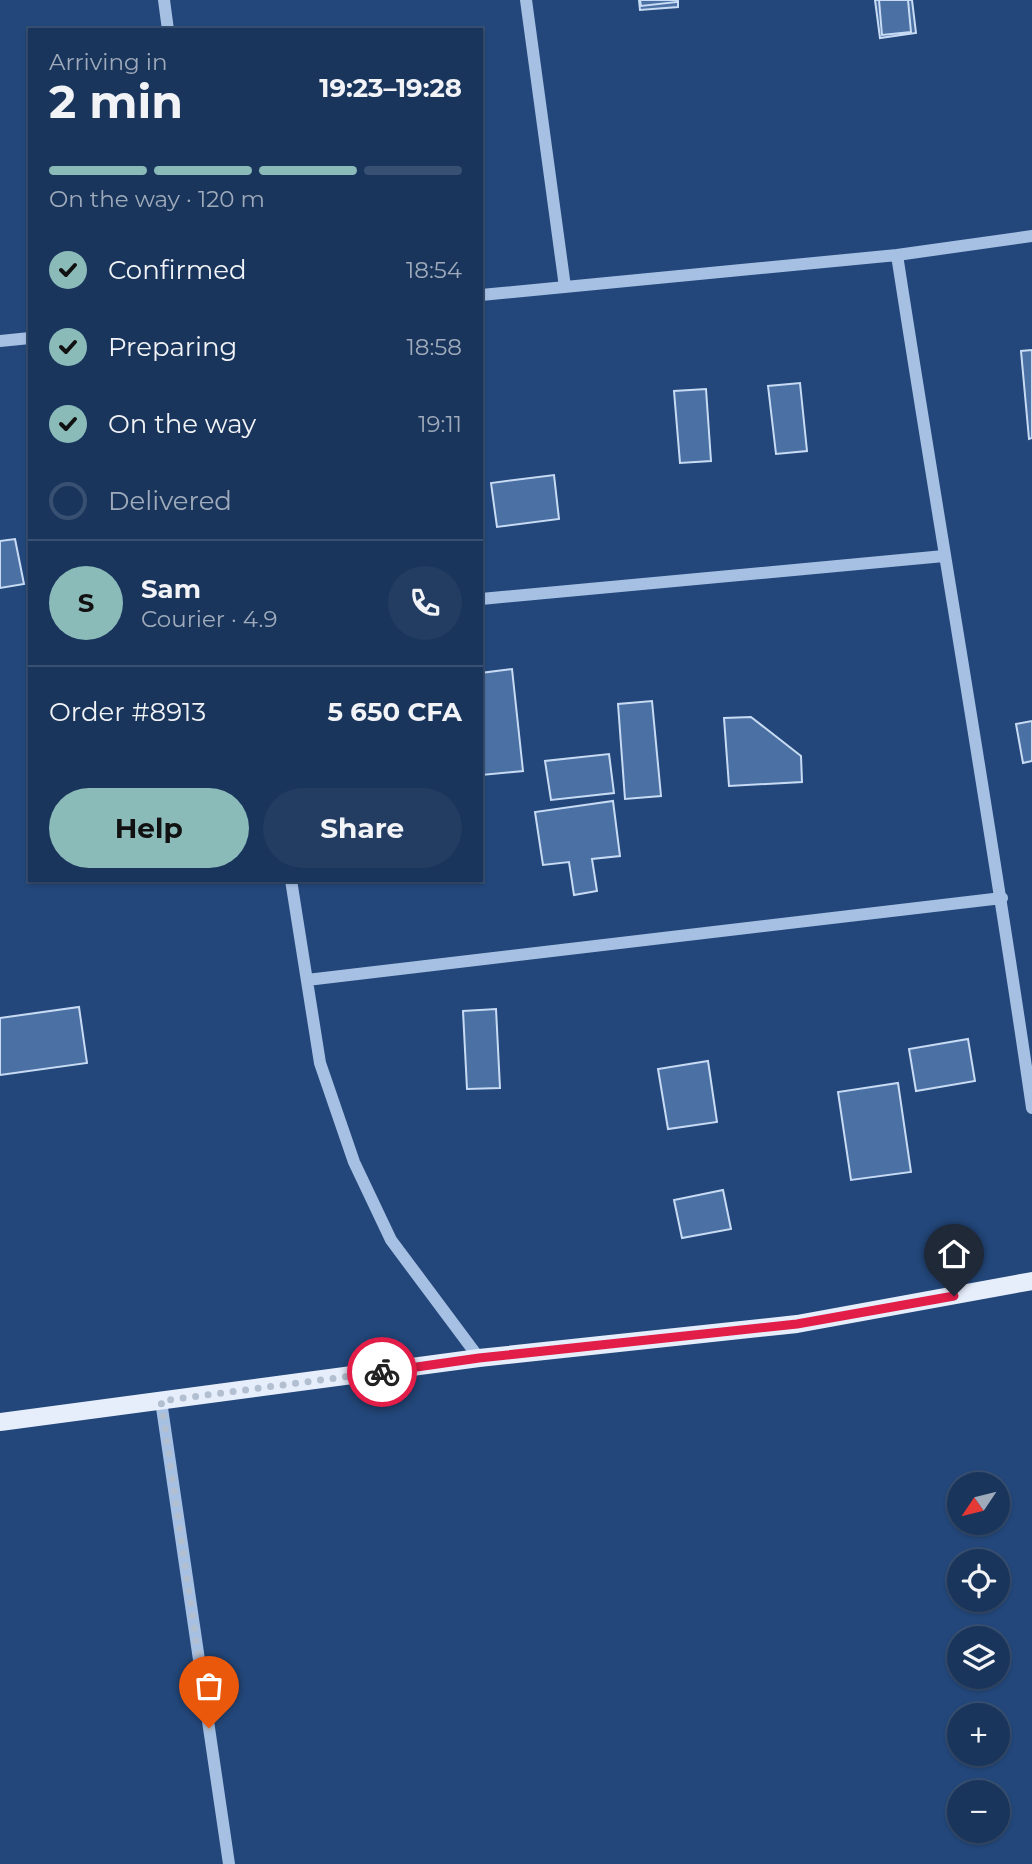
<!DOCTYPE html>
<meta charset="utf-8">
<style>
body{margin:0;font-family:Montserrat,sans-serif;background:#233d62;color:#f1f3f6;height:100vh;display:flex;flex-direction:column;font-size:26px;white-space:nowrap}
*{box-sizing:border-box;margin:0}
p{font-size:23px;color:#9fabbb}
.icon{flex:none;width:38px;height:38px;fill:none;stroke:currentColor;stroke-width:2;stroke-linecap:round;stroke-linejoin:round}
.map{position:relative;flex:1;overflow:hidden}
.side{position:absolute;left:28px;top:28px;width:455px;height:854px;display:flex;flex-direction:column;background:#1a355c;border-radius:0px;box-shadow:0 2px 5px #0004,0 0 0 2px #385072}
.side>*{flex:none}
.needle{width:46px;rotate:235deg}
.buttons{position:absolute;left:947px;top:1472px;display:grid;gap:14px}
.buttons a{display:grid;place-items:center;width:63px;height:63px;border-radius:50%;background:#1a355c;box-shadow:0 2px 5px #0004,0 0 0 2px #385072;font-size:35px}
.pin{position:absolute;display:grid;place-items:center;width:60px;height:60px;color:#fff;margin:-72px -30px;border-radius:50% 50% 50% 0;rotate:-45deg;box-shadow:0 0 7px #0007}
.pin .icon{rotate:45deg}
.courier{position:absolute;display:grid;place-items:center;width:70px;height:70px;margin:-35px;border:5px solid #e11d48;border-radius:50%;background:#fff;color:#222;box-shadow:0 2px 9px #0007}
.headline em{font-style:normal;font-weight:700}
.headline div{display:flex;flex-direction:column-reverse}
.headline{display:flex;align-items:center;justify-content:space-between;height:119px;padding:0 21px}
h1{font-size:46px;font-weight:700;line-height:52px}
.bar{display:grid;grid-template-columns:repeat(4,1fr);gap:10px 7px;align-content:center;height:84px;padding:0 21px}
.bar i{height:9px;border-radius:5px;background:#385072}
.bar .active{background:#8bbbb9}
.bar p{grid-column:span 4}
.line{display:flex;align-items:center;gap:18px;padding:0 21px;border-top:2px solid #385072}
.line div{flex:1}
.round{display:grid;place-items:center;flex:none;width:74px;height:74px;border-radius:37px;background:#233d62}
ol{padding:0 21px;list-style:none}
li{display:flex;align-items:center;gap:21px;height:77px}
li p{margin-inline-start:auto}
li .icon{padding:7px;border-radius:50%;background:#8bbbb9;color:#111;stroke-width:4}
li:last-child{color:#9fabbb}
li i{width:38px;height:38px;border:4px solid #385072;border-radius:50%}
.primary-button{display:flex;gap:14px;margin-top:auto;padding:14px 21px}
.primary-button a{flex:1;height:80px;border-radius:42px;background:#8bbbb9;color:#111;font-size:28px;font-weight:700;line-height:80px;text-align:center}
.primary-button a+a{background:#233d62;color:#f1f3f6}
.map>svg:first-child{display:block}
</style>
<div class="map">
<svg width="1032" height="1864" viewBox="0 0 1032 1864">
<rect width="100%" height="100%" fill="#23477a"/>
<path fill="#4b70a3" stroke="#c8dbf4" stroke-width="2" d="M639,0h39v7l-38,3z
M640,0h36l1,2 -36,4z
M875,0h37l4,33 -36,5z
M879,0h29l3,32 -29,3z
M1032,350v88l-3,1 -8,-88z
M800,383l7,68 -31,3 -8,-68z
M706,389l5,72 -31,2 -6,-72z
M554,475l5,44 -62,8 -6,-44z
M15,539l9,45 -24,4v-47z
M512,669l11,102 -41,4 -1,-102z
M652,701l9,95 -36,3 -7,-95z
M751,717l50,39 1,26 -73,4 -5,-68z
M1032,721v40l-9,2 -7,-39z
M609,754l5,39 -63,7 -6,-39z
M613,801l7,55 -28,3 5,32 -23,4 -5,-33 -26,3 -8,-53z
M79,1007l8,56 -87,12v-57z
M496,1009l4,79 -33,1 -4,-78z
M968,1039l7,42 -59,10 -7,-42z
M708,1061l9,61 -49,7 -10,-60z
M898,1083l13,89 -60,8 -13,-88z
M723,1190l8,39 -49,9 -8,-38z"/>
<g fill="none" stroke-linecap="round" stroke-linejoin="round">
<path stroke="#a6c0e4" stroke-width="12" d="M164,0l4,30
M526,0l39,287
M897,255c44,285 94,568 135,853
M481,295l416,-40 135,-19
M0,341l30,-3
M481,599l463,-43
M291,880l29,183 34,99 37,78 88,118
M307,980l695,-82
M161,1401l68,463"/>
<path stroke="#e6eefc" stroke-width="18" d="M0,1422l479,-64 318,-34 235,-43"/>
</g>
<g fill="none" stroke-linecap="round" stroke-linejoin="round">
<path stroke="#b2bfd0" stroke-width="7" stroke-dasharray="0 12.6" d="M209,1728l-48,-327 221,-29"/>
<path stroke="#e11d48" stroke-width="9" d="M382,1372l97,-14 318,-34 157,-28"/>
</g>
</svg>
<div class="buttons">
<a><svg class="needle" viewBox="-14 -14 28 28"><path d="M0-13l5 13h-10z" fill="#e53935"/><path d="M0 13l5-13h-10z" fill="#9fabbb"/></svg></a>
<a><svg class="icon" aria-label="locate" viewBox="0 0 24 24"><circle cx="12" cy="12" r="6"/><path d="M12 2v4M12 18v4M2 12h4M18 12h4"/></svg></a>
<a><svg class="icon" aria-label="layers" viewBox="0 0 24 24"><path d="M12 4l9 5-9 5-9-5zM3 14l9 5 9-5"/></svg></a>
<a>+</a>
<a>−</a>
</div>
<div class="pin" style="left:209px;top:1728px;background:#ea580c"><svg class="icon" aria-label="bag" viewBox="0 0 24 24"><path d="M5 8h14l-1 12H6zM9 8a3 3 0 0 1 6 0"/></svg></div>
<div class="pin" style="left:954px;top:1296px;background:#1f2937"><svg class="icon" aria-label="home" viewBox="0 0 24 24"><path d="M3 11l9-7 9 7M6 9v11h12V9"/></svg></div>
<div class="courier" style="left:382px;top:1372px"><svg class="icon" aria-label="bike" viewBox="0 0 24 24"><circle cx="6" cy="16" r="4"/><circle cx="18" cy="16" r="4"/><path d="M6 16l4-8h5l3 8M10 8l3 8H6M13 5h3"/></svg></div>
<section class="side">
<div class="headline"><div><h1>2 min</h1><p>Arriving in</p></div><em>19:23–19:28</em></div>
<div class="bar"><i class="active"></i><i class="active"></i><i class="active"></i><i></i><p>On the way · 120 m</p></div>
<ol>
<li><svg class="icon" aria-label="check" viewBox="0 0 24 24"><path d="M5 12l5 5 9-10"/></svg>Confirmed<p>18:54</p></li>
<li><svg class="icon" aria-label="check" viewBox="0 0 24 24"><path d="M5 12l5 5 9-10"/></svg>Preparing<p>18:58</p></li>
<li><svg class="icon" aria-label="check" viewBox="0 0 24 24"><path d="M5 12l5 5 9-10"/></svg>On the way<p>19:11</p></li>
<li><i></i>Delivered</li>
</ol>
<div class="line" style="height:126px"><b class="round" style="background:#8bbbb9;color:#111">S</b><div><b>Sam</b><p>Courier · 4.9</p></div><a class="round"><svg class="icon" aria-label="phone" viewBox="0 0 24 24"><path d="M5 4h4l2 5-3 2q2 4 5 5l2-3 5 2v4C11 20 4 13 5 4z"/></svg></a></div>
<div class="line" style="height:91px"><div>Order #8913</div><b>5 650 CFA</b></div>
<div class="primary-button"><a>Help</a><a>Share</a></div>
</section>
</div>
